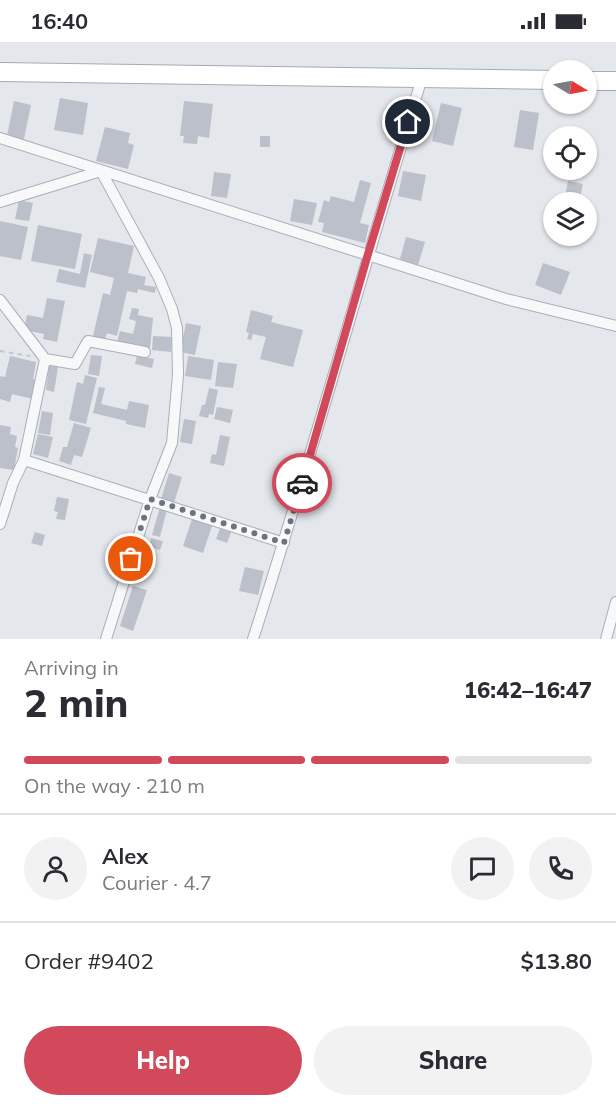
<!DOCTYPE html>
<meta charset="utf-8">
<style>
body{margin:0;font-family:Mulish,sans-serif;background:#f2f2f3;color:#2b2b33;height:100vh;display:flex;flex-direction:column;font-size:22px;white-space:nowrap}
*{box-sizing:border-box;margin:0}
p{font-size:20px;color:#7c7c81}
.icon{flex:none;width:33px;height:33px;fill:none;stroke:currentColor;stroke-width:2;stroke-linecap:round;stroke-linejoin:round}
.map{position:relative;height:597px;overflow:hidden}
.drawer{display:flex;flex-direction:column;background:#fff;flex:1}
.drawer>*{flex:none}
.needle{width:39px;rotate:100deg}
.controls{position:absolute;left:543px;top:18px;display:grid;gap:12px}
.controls a{display:grid;place-items:center;width:54px;height:54px;border-radius:50%;background:#fff;box-shadow:0 2px 4px #0004;font-size:30px}
.pin{position:absolute;display:grid;place-items:center;width:51px;height:51px;color:#fff;margin:-26px;border:3px solid #fff;border-radius:50%;box-shadow:0 2px 6px #0007}
.courier{position:absolute;display:grid;place-items:center;width:60px;height:60px;margin:-30px;border:4px solid #d1495b;border-radius:50%;background:#fff;color:#222;box-shadow:0 2px 8px #0007}
.overview em{font-style:normal;font-weight:800}
.overview div{display:flex;flex-direction:column-reverse}
.overview{display:flex;align-items:center;justify-content:space-between;height:102px;padding:0 24px}
h1{font-size:39px;font-weight:800;line-height:45px}
.bar{display:grid;grid-template-columns:repeat(4,1fr);gap:9px 6px;align-content:center;height:72px;padding:0 24px}
.bar i{height:8px;border-radius:4px;background:#e1e1e2}
.bar .active{background:#d1495b}
.bar p{grid-column:span 4}
.line{display:flex;align-items:center;gap:15px;padding:0 24px;border-top:2px solid #e1e1e2}
.line div{flex:1}
.round{display:grid;place-items:center;flex:none;width:63px;height:63px;border-radius:32px;background:#f2f2f3}
.button{display:flex;gap:12px;margin-top:auto;padding:12px 24px}
.button a{flex:1;height:69px;border-radius:36px;background:#d1495b;color:#fff;font-size:24px;font-weight:800;line-height:69px;text-align:center}
.button a+a{background:#f2f2f3;color:#2b2b33}
.status{display:flex;justify-content:space-between;align-items:center;height:42px;padding:0 30px;background:#fff;direction:ltr}
.status svg{height:16px;fill:currentColor}
.map>svg:first-child{display:block}
</style>
<div class="status"><b>16:40</b><svg viewBox="0 0 49 12"><path d="M0 12V9h3v3zM5 12V6h3v6zM10 12V3h3v9zM15 12V0h3v12zM26 1h20v11H26zM47 4h2v5h-2z"/></svg></div>
<div class="map">
<svg width="616" height="597" viewBox="0 0 616 597">
<rect width="100%" height="100%" fill="#e4e7ec"/>
<path fill="#bbc0ca" d="M60,56l28,5 -5,32 -29,-5z
M14,59l17,4 -7,34 -17,-3z
M184,59l29,3 -4,34 -11,-2 -1,8 -14,-1 1,-7h-4z
M441,61l21,5 -9,38 -21,-5z
M520,68l19,3 -6,37 -19,-3z
M105,85l25,6 -2,10 6,2 -6,24 -32,-8z
M260,94h10v11h-10z
M403,129l23,4 -5,26 -23,-5z
M214,130l17,2 -4,24 -16,-2z
M360,138l11,3 -11,40 9,2 -4,18 -43,-11 2,-9 -6,-1 6,-22 5,2 2,-6 23,6z
M568,139l15,3 -4,18h-15z
M294,157l23,4 -5,22 -22,-4z
M19,158l14,3 -4,18 -14,-2z
M0,179l28,6 -7,33 -21,-4z
M38,183l44,9 -7,35 -44,-8z
M406,195l19,5 -7,23 -18,-6z
M98,196l36,8 -6,27 18,4 -2,8 12,2 -1,6 -17,-4 -1,4 -10,-2 -10,45 -10,-3 -2,6 -12,-3 10,-43 7,2 4,-17 -24,-6z
M84,211l8,2 -7,33 -29,-6 3,-13 21,5z
M543,221l27,9 -9,23 -26,-10z
M47,256l18,3 -8,41 -14,-3 1,-5 -20,-4 3,-15 16,3z
M132,266l7,1 -1,6 15,3 -3,30 -33,-6 3,-11 13,3 3,-13 -7,-2z
M251,268l22,6 -2,6 32,8 -10,37 -33,-8 6,-22 -13,-3 -2,6 -4,-1 2,-6 -3,-1z
M186,281l15,3 -6,29 -15,-3z
M153,294l19,1 -1,15 -19,-2z
M91,313l11,1 -3,20 -11,-2z
M137,313l17,4 -2,9 -17,-4z
M10,314l26,6 -3,17 4,1 -4,19 -21,-5 -2,8 -10,-3v-23l5,1z
M188,314l26,4 -3,20 -26,-4z
M218,320l19,2 -4,24 -18,-2z
M49,324l9,1 -4,25 -8,-2z
M85,333l12,3 -11,46 -17,-4 8,-38 6,2z
M99,345l6,1 -4,16 26,6 2,-9 20,4 -4,23 -19,-4v-3l-33,-8z
M209,346l9,2 -5,25 -4,-1 -1,4 -9,-2 3,-11h3z
M217,365l16,3 -3,13 -16,-4z
M42,369l11,2 -3,22 -12,-2z
M184,377l12,2 -4,23 -12,-2z
M74,381l17,5 -9,29 -8,-2 -3,10 -12,-4 4,-14h4z
M0,383l11,2 -1,7 7,2 -2,11 3,1 -4,22 -14,-2z
M38,392l15,3 -5,21 -15,-4z
M220,393l10,2 -6,29 -14,-3 2,-9 4,1z
M169,431l13,4 -8,26 -13,-4z
M57,455l12,2 -4,21 -9,-1 2,-7 -4,-1z
M160,465l7,2 -7,28 -8,-2z
M193,474l20,7 -10,30 -20,-7z
M221,484l11,4 -5,13 -11,-4z
M35,490l10,3 -3,11 -11,-3z
M151,496l12,3 -3,9 -11,-3z
M245,525l19,4 -6,24 -19,-4z
M133,544l14,4 -14,41 -13,-5z"/>
<g fill="none" stroke-linecap="round" stroke-linejoin="round">
<defs>
<path id="street" d="M0,96l506,161 110,27
M0,160l101,-31 58,107 13,31 5,19 1,47 -6,68 -22,56 -44,140
M0,258l45,59 -21,101 -11,23 -13,41
M45,317l30,5 13,-23 57,11
M24,418l260,83
M253,597c60,-186 111,-374 169,-561
M606,597l10,-37"/>
<path id="primary" d="M0,30l554,8
M586,39h30"/>
</defs>
<use href="#street" stroke="#a9aeb7" stroke-width="12"/>
<use href="#primary" stroke="#a3abb8" stroke-width="20"/>
<path stroke="#c2c5cb" stroke-width="2" stroke-dasharray="4.5 4.5" stroke-linecap="butt" d="M0,309l30,5"/>
<use href="#street" stroke="#f7f8fa" stroke-width="10"/>
<use href="#primary" stroke="#fff" stroke-width="18"/>
</g>
<g fill="none" stroke-linecap="round" stroke-linejoin="round">
<path stroke="#6c737f" stroke-width="6" stroke-dasharray="0 10.8" d="M131,517l19,-60 134,44 18,-60"/>
<path stroke="#d1495b" stroke-width="8" d="M302,441l66,-229 40,-132"/>
</g>
</svg>
<div class="controls">
<a><svg class="needle" viewBox="-14 -14 28 28"><path d="M0-13l5 13h-10z" fill="#e53935"/><path d="M0 13l5-13h-10z" fill="#7c7c81"/></svg></a>
<a><svg class="icon" aria-label="locate" viewBox="0 0 24 24"><circle cx="12" cy="12" r="6"/><path d="M12 2v4M12 18v4M2 12h4M18 12h4"/></svg></a>
<a><svg class="icon" aria-label="layers" viewBox="0 0 24 24"><path d="M12 4l9 5-9 5-9-5zM3 14l9 5 9-5"/></svg></a>
</div>
<div class="pin" style="left:131px;top:517px;background:#ea580c"><svg class="icon" aria-label="bag" viewBox="0 0 24 24"><path d="M5 8h14l-1 12H6zM9 8a3 3 0 0 1 6 0"/></svg></div>
<div class="pin" style="left:408px;top:80px;background:#1f2937"><svg class="icon" aria-label="home" viewBox="0 0 24 24"><path d="M3 11l9-7 9 7M6 9v11h12V9"/></svg></div>
<div class="courier" style="left:302px;top:441px"><svg class="icon" aria-label="car" viewBox="0 0 24 24"><path d="M5 17H2v-5l4-1 3-4h7l3 4 3 1v5h-3M9 17h6M6 11h13"/><circle cx="7" cy="17" r="2"/><circle cx="17" cy="17" r="2"/></svg></div>
</div>
<section class="drawer">
<div class="overview"><div><h1>2 min</h1><p>Arriving in</p></div><em>16:42–16:47</em></div>
<div class="bar"><i class="active"></i><i class="active"></i><i class="active"></i><i></i><p>On the way · 210 m</p></div>
<div class="line" style="height:108px"><a class="round"><svg class="icon" aria-label="person" viewBox="0 0 24 24"><circle cx="12" cy="8" r="4"/><path d="M4 21q1-7 8-7t8 7"/></svg></a><div><b>Alex</b><p>Courier · 4.7</p></div><a class="round"><svg class="icon" aria-label="chat" viewBox="0 0 24 24"><path d="M4 5h16v11H9l-5 4z"/></svg></a><a class="round"><svg class="icon" aria-label="phone" viewBox="0 0 24 24"><path d="M5 4h4l2 5-3 2q2 4 5 5l2-3 5 2v4C11 20 4 13 5 4z"/></svg></a></div>
<div class="line" style="height:78px"><div>Order #9402</div><b>$13.80</b></div>
<div class="button"><a>Help</a><a>Share</a></div>
</section>
